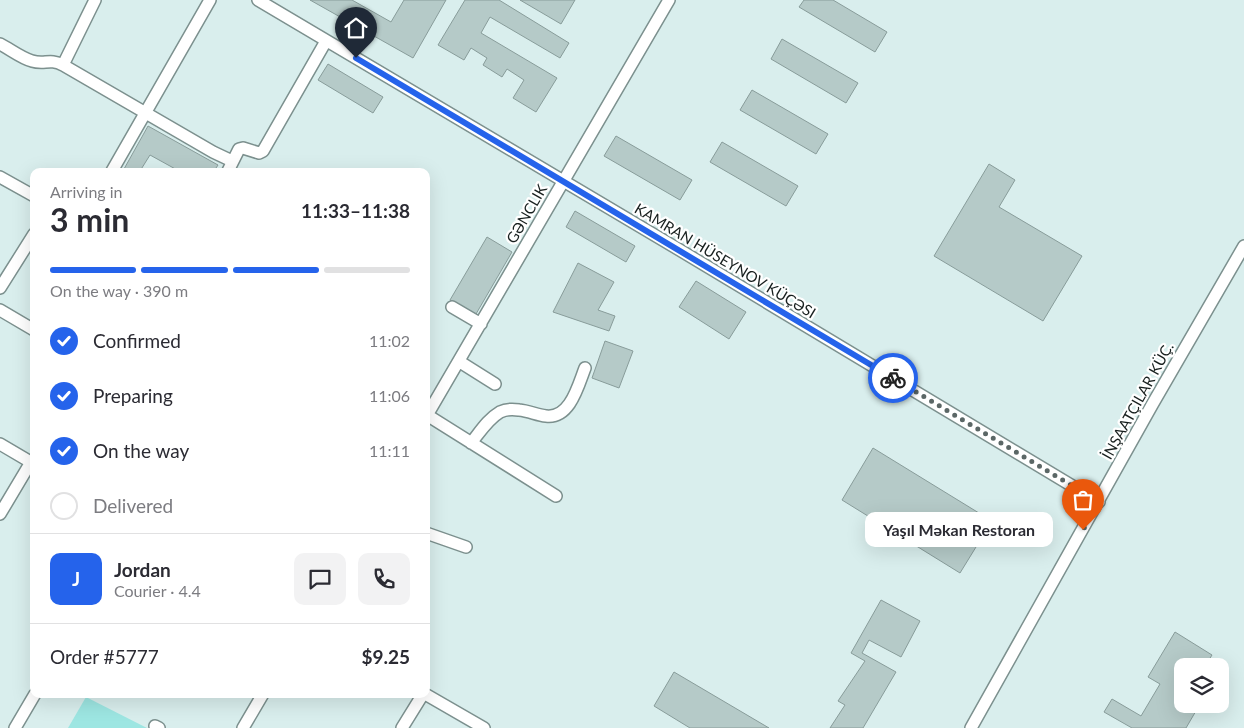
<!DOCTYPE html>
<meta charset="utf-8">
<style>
body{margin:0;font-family:Lato,sans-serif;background:#f2f2f3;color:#2b2b33;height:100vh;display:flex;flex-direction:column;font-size:19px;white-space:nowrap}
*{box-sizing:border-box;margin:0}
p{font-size:16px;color:#7c7c81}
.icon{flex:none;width:28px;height:28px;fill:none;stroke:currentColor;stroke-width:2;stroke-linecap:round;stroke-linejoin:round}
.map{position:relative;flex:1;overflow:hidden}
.panel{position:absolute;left:30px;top:168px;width:400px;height:530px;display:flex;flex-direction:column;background:#fff;border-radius:10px;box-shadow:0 5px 20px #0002}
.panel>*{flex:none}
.controls{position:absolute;left:1174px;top:658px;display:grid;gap:10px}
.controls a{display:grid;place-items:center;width:55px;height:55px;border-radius:10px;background:#fff;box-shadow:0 5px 20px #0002;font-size:25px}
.pin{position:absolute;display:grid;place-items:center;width:42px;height:42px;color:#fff;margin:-51px -21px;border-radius:50% 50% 50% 0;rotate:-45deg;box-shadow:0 0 5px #0007}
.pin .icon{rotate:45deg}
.courier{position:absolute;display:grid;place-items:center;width:50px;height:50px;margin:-25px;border:4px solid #2563eb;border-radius:50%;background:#fff;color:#222;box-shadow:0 1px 6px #0007}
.bubble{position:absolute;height:35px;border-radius:10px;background:#fff;box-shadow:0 5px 20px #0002;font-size:16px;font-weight:700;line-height:35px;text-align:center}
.summary em{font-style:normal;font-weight:700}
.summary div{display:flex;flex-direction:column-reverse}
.summary{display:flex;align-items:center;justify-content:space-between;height:85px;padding:0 20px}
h1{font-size:32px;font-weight:700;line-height:38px}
.bar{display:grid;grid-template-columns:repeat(4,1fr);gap:8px 5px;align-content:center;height:60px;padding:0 20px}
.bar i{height:6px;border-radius:4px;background:#e1e1e2}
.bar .on{background:#2563eb}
.bar p{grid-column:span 4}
.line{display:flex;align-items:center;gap:12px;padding:0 20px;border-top:1px solid #e1e1e2}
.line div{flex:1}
.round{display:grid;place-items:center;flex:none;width:52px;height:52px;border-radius:10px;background:#f2f2f3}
ol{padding:0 20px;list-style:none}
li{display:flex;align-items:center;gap:15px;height:55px}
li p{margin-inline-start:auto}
li .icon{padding:5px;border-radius:50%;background:#2563eb;color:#fff;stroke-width:4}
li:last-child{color:#7c7c81}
li i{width:28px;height:28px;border:2px solid #e1e1e2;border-radius:50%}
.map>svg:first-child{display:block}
</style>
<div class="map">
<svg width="1244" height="728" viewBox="0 0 1244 728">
<rect width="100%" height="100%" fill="#d9eeed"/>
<path fill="#9de6e2" d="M86,697l61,31h-79z"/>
<path fill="#b5cac8" stroke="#889c9a" d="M310,0h42l39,22 13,-22h42l-33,58z
M465,0h34l70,43 -9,15 -70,-41 -9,16 76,45 -21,34 -23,-14 11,-18 -17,-11 -5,8 -19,-12 4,-7 -16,-10 -7,12 -26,-15z
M520,0h55l-14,24z
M804,0h29l54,32 -12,20 -76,-45z
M782,39l76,44 -12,20 -75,-44z
M328,64l55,33 -10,16 -55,-33z
M752,90l76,44 -12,20 -76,-44z
M148,126l70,39 -4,6h-35l-29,-16 -10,16h-11l-5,-2z
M616,136l76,44 -12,20 -76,-44z
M722,142l76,44 -12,20 -76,-44z
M989,164l26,16 -16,27 83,49 -39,65 -109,-65z
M575,211l60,35 -9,16 -60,-35z
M487,237l25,15 -36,62 -26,-14z
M578,263l36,19 -16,28 17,6 -6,15 -56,-19z
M696,281l50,31 -17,27 -50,-32z
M605,341l28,10 -14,37 -27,-10z
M873,448l119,73 -32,52 -118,-73z
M881,600l39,21 -19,36 -32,-17 -7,13 34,19 -33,56h-33l15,-23 -7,-4 27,-40 -14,-8z
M1175,632l37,23 -7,11h-23v38h18l-14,24h-54l-28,-16 8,-13 29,17 19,-32 -12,-7z
M674,672l95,56h-79l-36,-22z"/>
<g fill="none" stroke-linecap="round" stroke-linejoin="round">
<defs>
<path id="minor" d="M258,0l420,249 421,253
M0,44c10,5 21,14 32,17 13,4 17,-3 31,4l150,87 19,9
M63,65l32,-65
M112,171l98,-171
M228,171l11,-22 4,-1 16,5 4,-2 63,-110
M0,177l34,19
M0,288l34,-54
M452,307l29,17
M0,310l34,20
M460,362l35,22
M427,415l129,81
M426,417l243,-417
M471,443c9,-11 17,-24 29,-31 6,-3 13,-3 19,-2 10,1 18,5 27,6 24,3 32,-30 39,-48
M0,444l34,20
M0,514l31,-52
M426,533l40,14
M425,694l59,34
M155,726l4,2
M15,728l20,-34
M243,728l20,-34
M402,728l21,-34
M971,728l181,-323 92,-159"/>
</defs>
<use href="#minor" stroke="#7c908e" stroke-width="14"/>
<use href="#minor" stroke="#fff" stroke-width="11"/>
</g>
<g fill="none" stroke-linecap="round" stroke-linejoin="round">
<path stroke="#5b6766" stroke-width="5" stroke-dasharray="0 9" d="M893,378l206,124 -16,28"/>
<path stroke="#2563eb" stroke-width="6" d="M356,58l537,320"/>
</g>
<g text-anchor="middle" stroke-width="4.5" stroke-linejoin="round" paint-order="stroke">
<g font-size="15" fill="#171f1e" stroke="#fff">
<text transform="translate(527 214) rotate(-60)" y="5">GƏNCLIK</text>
<text transform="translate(725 261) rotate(31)" y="5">KAMRAN HÜSEYNOV KÜÇƏSI</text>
<text transform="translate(1138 401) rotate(-61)" y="5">İNŞAATÇILAR KÜÇ.</text>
</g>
</g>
</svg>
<div class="controls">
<a><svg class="icon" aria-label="layers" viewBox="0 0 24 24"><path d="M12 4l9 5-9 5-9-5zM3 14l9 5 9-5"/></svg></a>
</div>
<div class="pin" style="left:1083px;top:530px;background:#ea580c"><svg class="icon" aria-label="bag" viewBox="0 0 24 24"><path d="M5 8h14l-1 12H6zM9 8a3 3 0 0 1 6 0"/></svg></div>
<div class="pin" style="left:356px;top:58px;background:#1f2937"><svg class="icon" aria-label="home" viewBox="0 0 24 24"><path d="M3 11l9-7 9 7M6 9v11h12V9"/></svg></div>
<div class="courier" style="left:893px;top:378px"><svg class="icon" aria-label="bike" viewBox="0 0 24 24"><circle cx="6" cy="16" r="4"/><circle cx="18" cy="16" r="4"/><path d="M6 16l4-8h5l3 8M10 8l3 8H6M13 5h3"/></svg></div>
<div class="bubble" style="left:865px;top:512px;width:188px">Yaşıl Məkan Restoran</div>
<section class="panel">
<div class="summary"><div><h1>3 min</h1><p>Arriving in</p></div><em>11:33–11:38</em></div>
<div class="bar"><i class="on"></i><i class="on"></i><i class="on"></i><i></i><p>On the way · 390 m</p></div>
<ol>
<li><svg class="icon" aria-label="check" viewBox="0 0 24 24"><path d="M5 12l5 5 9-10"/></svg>Confirmed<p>11:02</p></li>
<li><svg class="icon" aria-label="check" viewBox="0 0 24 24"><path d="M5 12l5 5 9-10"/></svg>Preparing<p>11:06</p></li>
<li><svg class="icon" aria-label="check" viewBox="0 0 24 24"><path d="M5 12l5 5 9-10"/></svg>On the way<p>11:11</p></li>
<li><i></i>Delivered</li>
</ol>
<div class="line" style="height:90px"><b class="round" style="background:#2563eb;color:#fff">J</b><div><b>Jordan</b><p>Courier · 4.4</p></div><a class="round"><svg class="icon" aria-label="chat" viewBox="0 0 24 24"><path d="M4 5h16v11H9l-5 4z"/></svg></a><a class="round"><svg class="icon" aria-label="phone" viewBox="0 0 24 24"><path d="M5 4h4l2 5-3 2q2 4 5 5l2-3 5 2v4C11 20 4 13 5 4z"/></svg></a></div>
<div class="line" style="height:65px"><div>Order #5777</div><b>$9.25</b></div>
</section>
</div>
